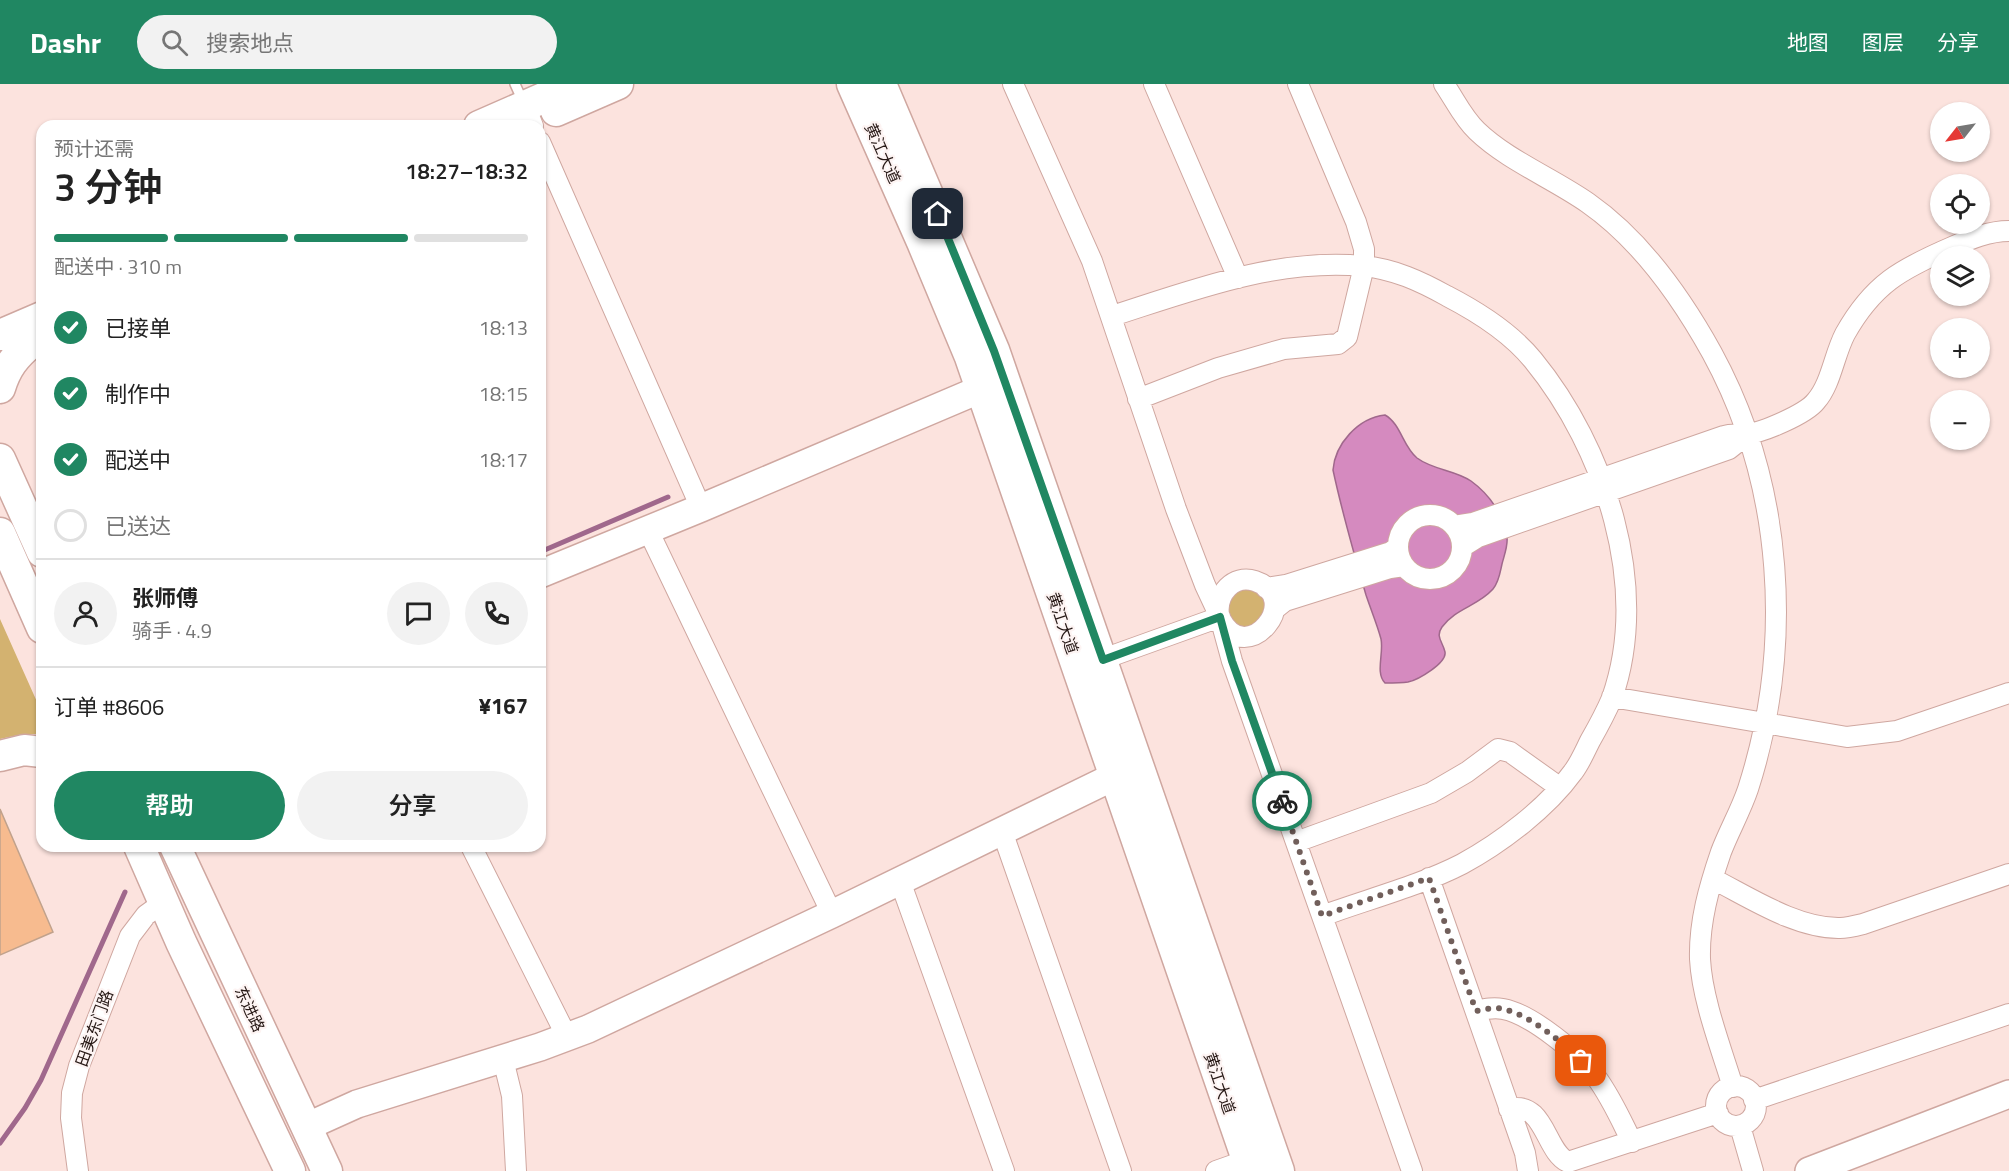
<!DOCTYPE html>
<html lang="zh">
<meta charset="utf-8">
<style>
body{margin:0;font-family:"Titillium Web","Noto Sans SC",sans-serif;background:#f2f2f2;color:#222;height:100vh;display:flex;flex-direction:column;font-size:22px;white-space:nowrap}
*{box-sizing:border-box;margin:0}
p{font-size:20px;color:#767676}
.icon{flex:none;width:33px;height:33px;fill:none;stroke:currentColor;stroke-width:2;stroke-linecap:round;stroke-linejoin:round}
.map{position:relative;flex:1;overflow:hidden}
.drawer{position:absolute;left:36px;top:36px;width:510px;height:732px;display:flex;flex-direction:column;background:#fff;border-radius:18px;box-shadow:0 2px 4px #0004}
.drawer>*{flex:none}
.needle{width:39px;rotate:239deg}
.fabs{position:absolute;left:1930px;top:18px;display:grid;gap:12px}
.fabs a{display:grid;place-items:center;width:60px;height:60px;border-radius:50%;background:#fff;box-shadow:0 2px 4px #0004;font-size:30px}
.pin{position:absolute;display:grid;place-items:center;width:51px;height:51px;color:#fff;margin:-26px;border-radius:12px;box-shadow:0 3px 9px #0006}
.courier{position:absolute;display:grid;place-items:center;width:60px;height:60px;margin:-30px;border:4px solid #208762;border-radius:50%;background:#fff;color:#222;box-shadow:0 2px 8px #0007}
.headline em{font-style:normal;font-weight:600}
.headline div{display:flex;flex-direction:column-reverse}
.headline{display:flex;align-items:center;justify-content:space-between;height:102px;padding:0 18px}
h1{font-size:39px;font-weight:600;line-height:45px}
.bar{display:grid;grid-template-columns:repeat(4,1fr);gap:9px 6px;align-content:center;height:72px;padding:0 18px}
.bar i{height:8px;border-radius:4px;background:#e0e0e0}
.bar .current{background:#208762}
.bar p{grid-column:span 4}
.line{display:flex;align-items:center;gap:15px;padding:0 18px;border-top:2px solid #e0e0e0}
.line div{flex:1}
.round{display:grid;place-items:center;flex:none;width:63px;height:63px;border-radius:32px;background:#f2f2f2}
ol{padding:0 18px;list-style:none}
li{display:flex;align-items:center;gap:18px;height:66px}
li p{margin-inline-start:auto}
li .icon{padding:6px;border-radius:50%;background:#208762;color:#fff;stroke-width:4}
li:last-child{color:#767676}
li i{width:33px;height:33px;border:3px solid #e0e0e0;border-radius:50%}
.action{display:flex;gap:12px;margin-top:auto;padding:12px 18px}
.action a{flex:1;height:69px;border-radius:36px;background:#208762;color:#fff;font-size:24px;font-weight:600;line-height:69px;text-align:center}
.action a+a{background:#f2f2f2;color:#222}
header{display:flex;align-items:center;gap:36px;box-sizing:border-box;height:84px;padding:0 30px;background:#208762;color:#fff}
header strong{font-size:28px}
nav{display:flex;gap:33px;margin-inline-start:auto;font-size:21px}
.search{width:420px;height:54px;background:#f2f2f2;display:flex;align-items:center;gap:15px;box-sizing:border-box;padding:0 21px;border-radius:33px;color:#767676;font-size:22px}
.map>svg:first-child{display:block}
</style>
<header>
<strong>Dashr</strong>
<div class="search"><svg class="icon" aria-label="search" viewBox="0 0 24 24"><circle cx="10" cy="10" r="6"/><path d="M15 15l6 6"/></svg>搜索地点</div>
<nav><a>地图</a><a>图层</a><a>分享</a></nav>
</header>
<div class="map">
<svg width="2009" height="1087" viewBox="0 0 2009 1087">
<rect width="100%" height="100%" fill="#fce3de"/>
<path fill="#d3b270" d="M1248,504l14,6 6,14 -14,20 -16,-1 -10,-12c0,-19 1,-23 20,-27z
M0,535l42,94v21h-19l-23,5z"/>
<path fill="#d58abf" stroke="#a0688c" stroke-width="1.5" d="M1385,331c16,9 18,32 32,43 16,12 38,12 54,23 18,13 34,35 36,57 1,8 -3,18 -5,26 -2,9 -3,18 -9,25 -15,17 -37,19 -51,38 -7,10 1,15 3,25 2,11 -27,28 -37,30 -7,1 -15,1 -23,1 -10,-10 -1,-30 -4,-44 -4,-15 -10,-29 -15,-44 -12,-41 -24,-83 -33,-125 2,-26 25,-52 52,-55z"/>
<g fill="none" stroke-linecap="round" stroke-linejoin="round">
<path stroke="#a0688c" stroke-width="5" d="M540,468l128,-55
M0,1059l25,-35 16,-28 84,-188"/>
</g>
<path fill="#f7bb8f" stroke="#c1a28c" stroke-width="1.5" d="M0,725l53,123 -53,23z"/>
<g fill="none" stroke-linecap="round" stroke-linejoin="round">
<defs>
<path id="lane" d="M515,0l9,20"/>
<path id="street" d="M1013,0l79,177 84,248 29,76 15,32 12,44 180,510
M1154,0l84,194
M1444,0c11,16 19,34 33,47 30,29 77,48 111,72 53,37 93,94 124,150 72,132 82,293 36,436 -7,21 -19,42 -27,63 -12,35 -22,70 -21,107 2,40 21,89 33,128
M525,22l8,20
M540,58l161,366
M1112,232c81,-26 164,-58 251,-50 31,3 57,15 84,30 31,16 64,37 86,64 72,88 118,226 79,338 -6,14 -14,29 -22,43 -5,10 -10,22 -17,31 -26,36 -72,71 -111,92 -43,22 -94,35 -140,52
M1138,315l80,-31 66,-19 54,-5 9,-7 17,-71v-17l-8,-27 -58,-138
M1398 463a32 32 0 1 1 64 0a32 32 0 1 1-64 0Z
M1454,442l19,-3 251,-87c7,-2 15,-1 22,-2 16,-1 60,-20 70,-33 15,-17 18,-46 29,-67 28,-50 56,-65 107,-87 18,-8 37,-16 57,-16
M648,446l184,384
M1462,463l16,-10 251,-88 19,-15
M1266,504l20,-3 105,-33 7,-5
M1275,525l10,-8 105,-33 14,-2
M1219,531c-3,-21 14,-41 36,-34 50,17 -8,88 -34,39
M1092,579l128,-46
M1612,613l235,40 50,-6 112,-38
M1002,747l119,340
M1296,758l135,-49 36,-21 31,-23 12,3 49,35
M471,762l96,191
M1429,794l96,275 3,18
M1713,795c36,18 84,50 127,49 7,0 15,-2 23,-4l146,-50
M900,797l104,290
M1476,927c9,-2 17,-4 27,-2 28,5 77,45 93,68 15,20 25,43 36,65
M503,975l9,37 4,75
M1716 1022a20 20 0 1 1 40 0a20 20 0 1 1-40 0Z
M1754,1016l255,-86
M1509,1025c36,-9 36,43 59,53l150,-49
M1740,1042l13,45
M78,1087l-7,-53 1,-25 7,-27 51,-130 16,-21 18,-13
M1216,1087l31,-11"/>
<path id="secondary" d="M540,490l161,-66 280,-119
M306,1043l51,-23 183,-57 48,-18 244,-115 283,-138
M1809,1087l200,-77"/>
<path id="primary" d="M852,0l70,158 48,115 281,814
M881,0l113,266 285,821
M556,27l62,-27
M479,42l96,-42
M0,251l42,-18
M0,304c6,-20 15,-32 31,-45
M0,375l42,93
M0,449l42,95
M0,672l24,-6 18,2
M139,762l42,96 109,229
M175,762l152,325"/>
</defs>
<use href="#lane" stroke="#cfa7a0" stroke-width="12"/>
<use href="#street" stroke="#cfa7a0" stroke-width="22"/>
<use href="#secondary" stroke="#cfa7a0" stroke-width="30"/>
<use href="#primary" stroke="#cfa7a0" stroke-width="33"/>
<use href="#lane" stroke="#fff" stroke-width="9"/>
<use href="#street" stroke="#fff" stroke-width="20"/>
<use href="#secondary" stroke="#fff" stroke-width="27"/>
<use href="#primary" stroke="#fff" stroke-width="30"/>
</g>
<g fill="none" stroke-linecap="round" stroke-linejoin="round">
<path stroke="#715f5b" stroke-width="6" stroke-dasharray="0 10.8" d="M1282,717l40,115 107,-38 47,133c9,-2 18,-4 27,-2 25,5 61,34 78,52"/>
<path stroke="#208762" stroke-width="8" d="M938,130l56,137 109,309 117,-43 12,44 50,140"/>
</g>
<g text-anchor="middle" stroke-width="4.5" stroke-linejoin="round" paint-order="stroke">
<g font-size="16" fill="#261815" stroke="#fdf4f3">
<text transform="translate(883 69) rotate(66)" y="6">黄江大道</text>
<text transform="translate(1063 539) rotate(71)" y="6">黄江大道</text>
<text transform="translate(250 925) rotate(65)" y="6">东进路</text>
<text transform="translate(94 944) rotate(-70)" y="6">田美东门路</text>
<text transform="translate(1220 999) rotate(71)" y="6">黄江大道</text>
</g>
</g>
</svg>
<div class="fabs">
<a><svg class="needle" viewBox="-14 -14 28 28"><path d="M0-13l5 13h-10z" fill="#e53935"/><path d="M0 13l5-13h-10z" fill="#767676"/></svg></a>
<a><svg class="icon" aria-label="locate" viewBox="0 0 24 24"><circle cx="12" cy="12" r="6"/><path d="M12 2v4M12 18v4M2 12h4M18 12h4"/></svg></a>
<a><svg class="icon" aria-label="layers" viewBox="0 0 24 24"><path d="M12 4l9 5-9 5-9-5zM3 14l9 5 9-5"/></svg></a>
<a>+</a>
<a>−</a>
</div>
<div class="pin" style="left:1581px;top:977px;background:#ea580c"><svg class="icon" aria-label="bag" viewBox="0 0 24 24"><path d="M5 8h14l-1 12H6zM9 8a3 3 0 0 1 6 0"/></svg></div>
<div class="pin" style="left:938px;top:130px;background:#1f2937"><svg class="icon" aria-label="home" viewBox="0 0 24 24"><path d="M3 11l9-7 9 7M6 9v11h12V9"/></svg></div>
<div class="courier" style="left:1282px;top:717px"><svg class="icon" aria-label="bike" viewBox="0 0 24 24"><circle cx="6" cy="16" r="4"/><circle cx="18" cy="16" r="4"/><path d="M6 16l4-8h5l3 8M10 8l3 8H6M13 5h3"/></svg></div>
<section class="drawer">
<div class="headline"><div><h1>3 分钟</h1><p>预计还需</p></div><em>18:27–18:32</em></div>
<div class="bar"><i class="current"></i><i class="current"></i><i class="current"></i><i></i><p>配送中 · 310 m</p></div>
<ol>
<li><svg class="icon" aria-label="check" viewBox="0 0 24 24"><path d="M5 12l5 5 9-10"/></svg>已接单<p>18:13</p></li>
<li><svg class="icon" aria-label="check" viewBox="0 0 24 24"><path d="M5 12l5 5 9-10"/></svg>制作中<p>18:15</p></li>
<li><svg class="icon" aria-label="check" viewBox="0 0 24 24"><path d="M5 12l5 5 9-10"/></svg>配送中<p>18:17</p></li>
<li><i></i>已送达</li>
</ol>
<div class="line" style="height:108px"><a class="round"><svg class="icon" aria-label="person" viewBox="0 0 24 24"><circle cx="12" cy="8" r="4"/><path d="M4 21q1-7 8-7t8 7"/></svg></a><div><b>张师傅</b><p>骑手 · 4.9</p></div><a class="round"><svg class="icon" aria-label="chat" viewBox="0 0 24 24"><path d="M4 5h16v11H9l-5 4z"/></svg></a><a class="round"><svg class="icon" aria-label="phone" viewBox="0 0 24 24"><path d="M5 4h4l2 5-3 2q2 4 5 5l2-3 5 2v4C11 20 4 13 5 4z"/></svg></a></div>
<div class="line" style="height:78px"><div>订单 #8606</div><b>¥167</b></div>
<div class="action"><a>帮助</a><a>分享</a></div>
</section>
</div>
